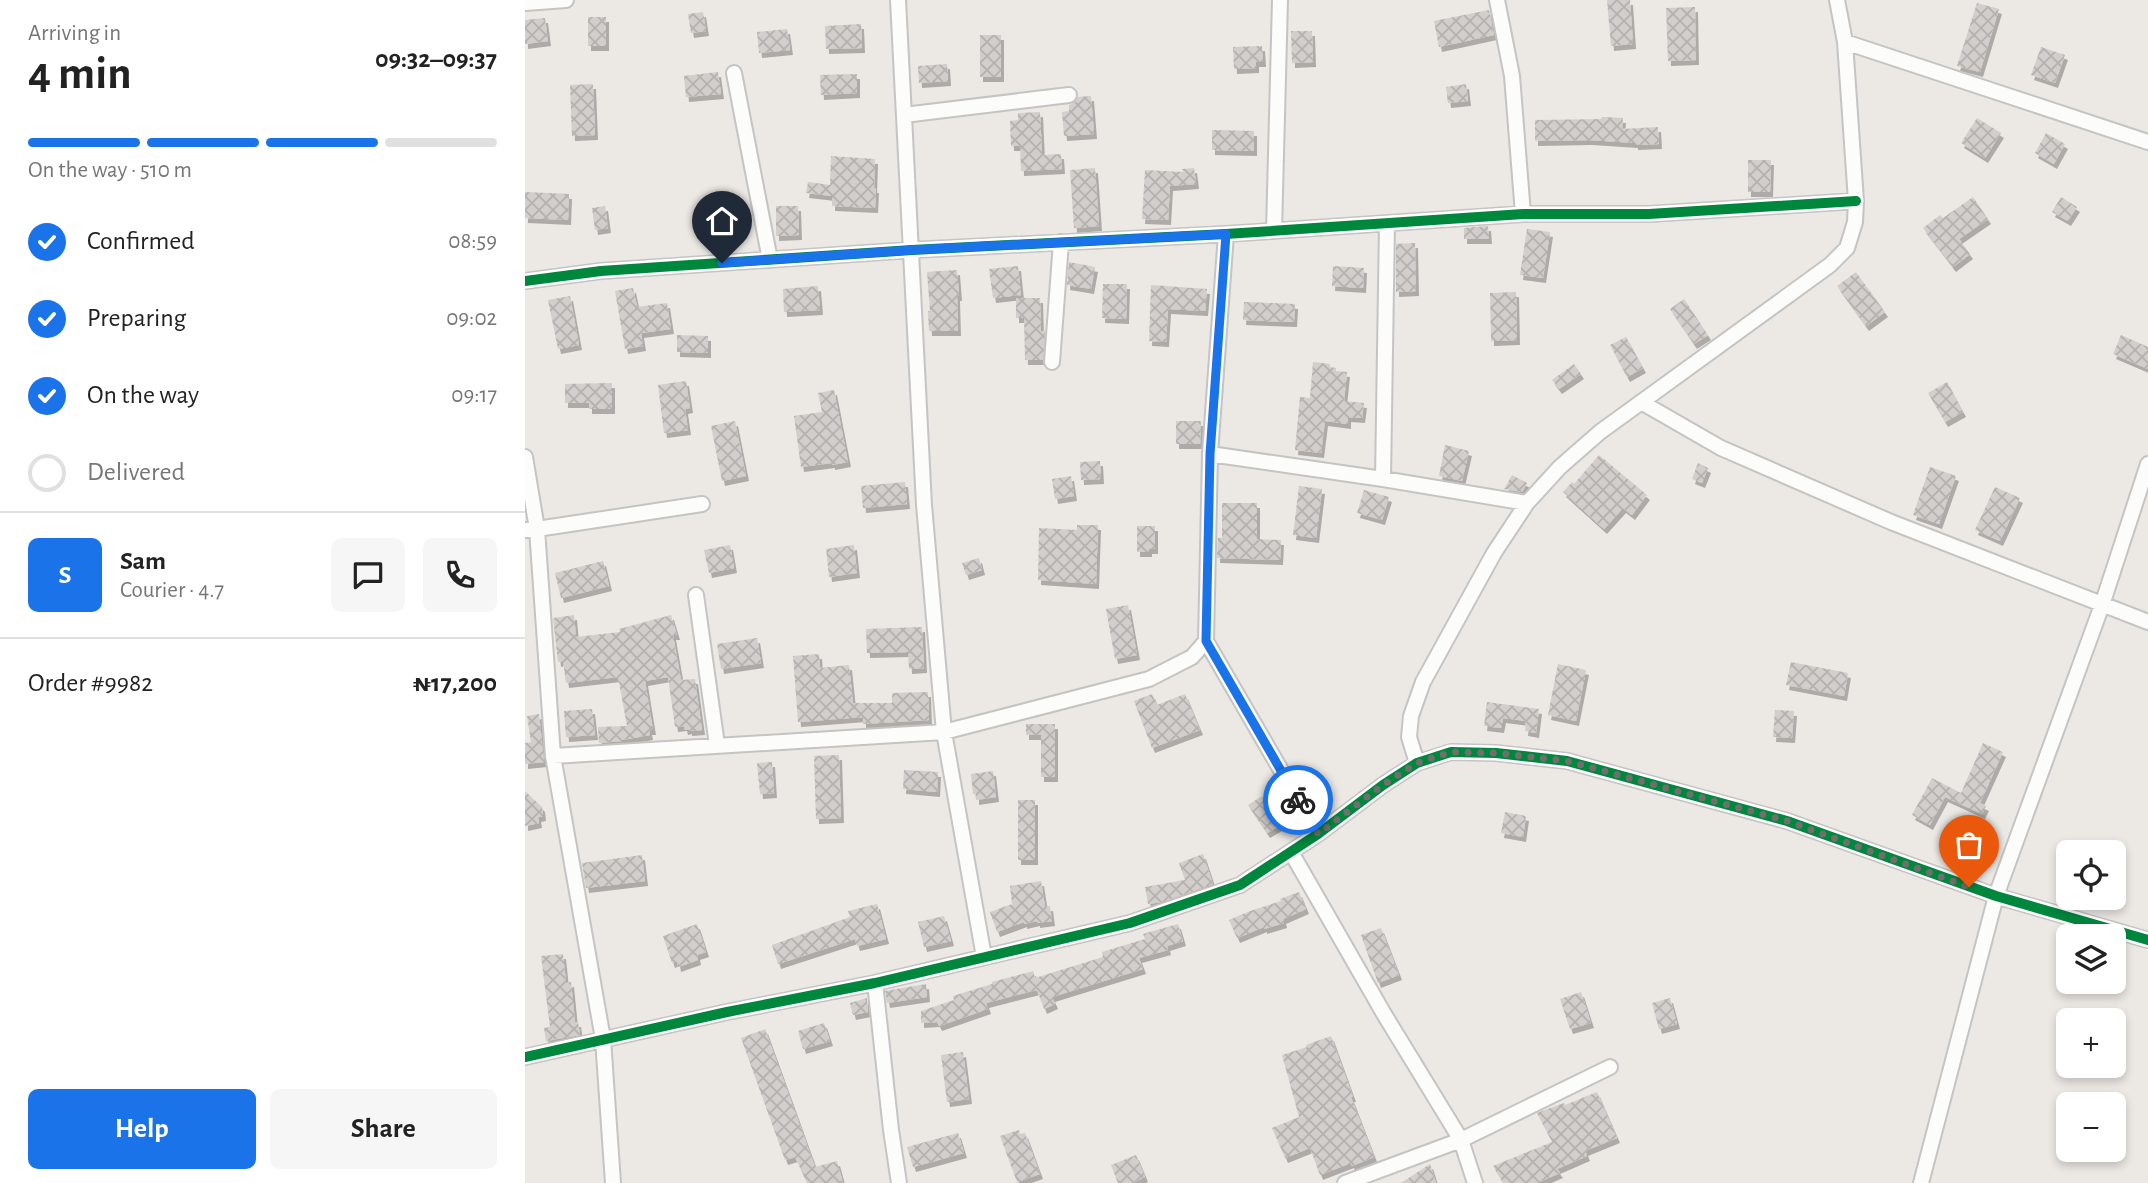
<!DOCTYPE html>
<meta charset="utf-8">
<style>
body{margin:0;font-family:"Alegreya Sans",sans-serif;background:#f6f6f6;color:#222;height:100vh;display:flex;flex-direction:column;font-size:26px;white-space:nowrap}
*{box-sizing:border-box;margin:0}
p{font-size:23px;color:#767676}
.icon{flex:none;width:38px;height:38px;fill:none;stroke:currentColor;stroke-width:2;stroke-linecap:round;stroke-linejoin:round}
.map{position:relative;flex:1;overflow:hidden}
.sheet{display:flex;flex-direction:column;background:#fff;width:525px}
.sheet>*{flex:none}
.tools{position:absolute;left:1531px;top:840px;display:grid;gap:14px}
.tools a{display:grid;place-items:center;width:70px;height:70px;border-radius:10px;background:#fff;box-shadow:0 4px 10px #0003;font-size:35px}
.pin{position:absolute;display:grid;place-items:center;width:60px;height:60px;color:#fff;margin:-72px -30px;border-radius:50% 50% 50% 0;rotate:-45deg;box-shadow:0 0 7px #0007}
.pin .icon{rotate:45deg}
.courier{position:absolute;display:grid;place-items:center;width:70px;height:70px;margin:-35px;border:5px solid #1a73e8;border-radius:50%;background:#fff;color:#222;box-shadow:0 2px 9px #0007}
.overview em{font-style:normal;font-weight:700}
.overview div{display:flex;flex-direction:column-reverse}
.overview{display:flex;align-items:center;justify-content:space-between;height:119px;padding:0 28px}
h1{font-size:46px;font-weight:700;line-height:52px}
.bar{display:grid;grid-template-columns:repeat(4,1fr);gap:10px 7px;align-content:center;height:84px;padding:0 28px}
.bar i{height:9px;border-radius:5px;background:#e0e0e0}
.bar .current{background:#1a73e8}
.bar p{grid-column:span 4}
.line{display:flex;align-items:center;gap:18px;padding:0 28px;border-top:2px solid #e0e0e0}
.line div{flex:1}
.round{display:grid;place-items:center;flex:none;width:74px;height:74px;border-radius:10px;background:#f6f6f6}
ol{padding:0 28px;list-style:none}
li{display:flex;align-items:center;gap:21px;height:77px}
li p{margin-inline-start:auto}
li .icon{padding:7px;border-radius:50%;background:#1a73e8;color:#fff;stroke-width:4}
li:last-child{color:#767676}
li i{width:38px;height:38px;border:4px solid #e0e0e0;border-radius:50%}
.cta{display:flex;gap:14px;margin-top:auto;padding:14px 28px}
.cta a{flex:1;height:80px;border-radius:10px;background:#1a73e8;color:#fff;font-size:28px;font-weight:700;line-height:80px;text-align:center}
.cta a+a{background:#f6f6f6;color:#222}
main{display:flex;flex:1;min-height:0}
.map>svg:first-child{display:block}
</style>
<main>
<section class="sheet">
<div class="overview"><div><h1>4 min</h1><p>Arriving in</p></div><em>09:32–09:37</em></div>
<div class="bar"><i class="current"></i><i class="current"></i><i class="current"></i><i></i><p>On the way · 510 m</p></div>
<ol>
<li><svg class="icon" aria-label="check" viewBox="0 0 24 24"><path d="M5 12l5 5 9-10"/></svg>Confirmed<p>08:59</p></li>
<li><svg class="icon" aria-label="check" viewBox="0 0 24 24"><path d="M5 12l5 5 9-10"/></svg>Preparing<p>09:02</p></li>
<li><svg class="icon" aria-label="check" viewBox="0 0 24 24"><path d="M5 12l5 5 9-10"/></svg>On the way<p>09:17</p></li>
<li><i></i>Delivered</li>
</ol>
<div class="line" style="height:126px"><b class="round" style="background:#1a73e8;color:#fff">S</b><div><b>Sam</b><p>Courier · 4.7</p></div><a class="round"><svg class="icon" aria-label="chat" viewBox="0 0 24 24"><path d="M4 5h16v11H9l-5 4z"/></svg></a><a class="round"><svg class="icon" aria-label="phone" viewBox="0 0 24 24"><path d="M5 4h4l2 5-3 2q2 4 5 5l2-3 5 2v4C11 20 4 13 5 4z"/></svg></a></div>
<div class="line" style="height:91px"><div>Order #9982</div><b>₦17,200</b></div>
<div class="cta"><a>Help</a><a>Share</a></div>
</section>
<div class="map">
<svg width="1623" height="1183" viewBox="0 0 1623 1183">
<defs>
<pattern id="building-cross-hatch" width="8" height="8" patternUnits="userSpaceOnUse" patternTransform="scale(1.75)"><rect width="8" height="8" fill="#d1cecb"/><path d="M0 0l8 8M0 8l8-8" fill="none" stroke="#b4b1af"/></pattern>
<filter id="shadow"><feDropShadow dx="3" dy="5" stdDeviation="0" flood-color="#0004"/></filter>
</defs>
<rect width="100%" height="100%" fill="#ece8e4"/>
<path fill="url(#building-cross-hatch)" filter="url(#shadow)" d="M1082,0h23l3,44 -22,2z
M1452,3l22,6 -19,63 -23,-6z
M1170,7l1,53 -28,1 -2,-53z
M964,10l5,25 -55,12 -5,-26z
M178,12l3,19 -15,2 -3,-19z
M63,17h18v29h-18z
M20,18l3,23 -23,3v-24z
M336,24l1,24 -36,1 -1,-23z
M262,29l3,21 -31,3 -2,-21z
M766,31h21l1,31 -21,1z
M455,35h21v42h-21z
M737,46l1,16h-7v6l-22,1 -1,-22z
M1516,47l24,8 -10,28 -24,-8z
M422,64l1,17 -29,2 -1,-17z
M193,72l3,22 -35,3 -2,-21z
M332,74v19l-36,2 -1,-20z
M68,84l2,51 -23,1 -2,-51z
M941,84l2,17 -20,2 -2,-16z
M566,96l3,38 -30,2 -2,-24 7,-1v-6l6,-3 3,-5z
M515,112l2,43 19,-1 1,15 -41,2 -1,-25h-9l-1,-25 8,-1v-7z
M1077,117l21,1 -1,11 36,-2 1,17 -24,1v-2l-46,-3 -54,1v-21l66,-1z
M1452,118l24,15 -16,25 -24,-15z
M687,130l42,1v20l-42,-1z
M1521,133l19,11 -11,20 -19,-11z
M306,156l44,3 -1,29h2l-1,20 -43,-2v-10l-26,-3 2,-11 22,3z
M1223,160h23l-1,32h-22z
M570,168l4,58 -25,2 -4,-58z
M669,168l2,16 -26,2 -2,34 -26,-1 3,-49 38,2 -1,-3z
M0,192l44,2 -1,26 -43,-2z
M1448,197l15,22 -29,20 11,15 -17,13 -30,-39 17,-13 3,3z
M1536,197l16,10 -9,14 -16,-9z
M80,206l3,22 -13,2 -3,-22z
M251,206h22l1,29 -23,1z
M963,226l1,13h-25v-11z
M1002,229l23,3 -7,46 -23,-3z
M890,243l1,48 -20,1v-48z
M544,262l26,5 -4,22 -24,-4z
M493,266l3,29 -28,3 -4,-29z
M808,266l31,2 -1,20 -31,-2z
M432,270l2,26h-2l1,35h-29l-1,-20h2l-3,-39z
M1331,272l29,40 -19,14 -29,-40z
M578,284h24l-1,35 -24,-1z
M626,285l56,4 -2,22 -37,-2 -2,33 -17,-1z
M293,286l2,24 -36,2 -1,-23z
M108,288l4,19 30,-4 4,26 -30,4 2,13 -18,3 -10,-58z
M991,292l1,48 -26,1 -1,-48z
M45,296l9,49 -21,4 -10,-49z
M491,298h24l1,33h4l-2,29h-18l-1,-42h-8z
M1159,299l24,36 -14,9 -24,-35z
M719,302l51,2 -1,18 -51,-2z
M152,335l31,1v17l-31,-1z
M1596,335l27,12v22l-35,-15z
M1101,337l17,31 -16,9 -17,-32z
M788,362l17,2v3l6,1v3l11,1 -3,29 20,2 -2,15 -14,-1v7l-23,-3 -4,32 -26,-3 5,-53 10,1z
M1049,364l7,10 -22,15 -7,-9z
M161,381l4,27 -5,1 3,21 -24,3 -6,-48z
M1422,382l16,30 -18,10 -17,-29z
M87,383v26h-23v-6h-24v-19z
M309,390l14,72 -16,3v-2l-31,4 -7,-51 28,-4 -4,-19z
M210,421l11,55 -24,5 -11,-55z
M651,421h25l-1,23h-24z
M920,445l24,6 -7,30 -23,-5z
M1074,455l48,40 -15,20 -9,-7 -19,21 -41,-37 9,-10 2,2z
M575,461l1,18 -20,1 -1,-18z
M1173,463l10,5 -6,15 -10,-4z
M1405,467l26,9 -17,48 -26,-9z
M987,475l15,8 -5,9 -18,-3z
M546,476l3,20 -19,3 -3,-20z
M380,482l2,22 -44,4 -2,-22z
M774,486l23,3 -6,49 -23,-3z
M1470,487l25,11 -20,43 -25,-11z
M839,490l25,7 -7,23 -25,-7z
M697,503h35v36l24,1 -1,20 -63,-2 1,-20h4z
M552,525h21l-2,59 -58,-4 1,-52 38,2z
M612,526h18v23h-6v3h-12z
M205,545l4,23 -25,5 -5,-23z
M329,545l3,28 -28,4 -3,-28z
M454,558l3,12 -16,5 -4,-12z
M78,561l6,25 -48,12 -6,-25z
M603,605l9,50 -22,4 -9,-50z
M49,615l2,22 44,-5 -1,-3 52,-14 6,20h-4l8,45 14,-1 7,51 -13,1v-2l-4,1 -1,-4 -9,1 -7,-50 -23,4 8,49h-4l1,5 -28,5v1l-23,2 -1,-16 29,-1 -9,-49 -52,6 -3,-22 -5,1 -5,-44z
M397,627l2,41 -15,1 -1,-17 -41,1 -1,-24z
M232,638l4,25 -40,6 -4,-25z
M294,654l1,14 29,-3 4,38h39v-10l36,-1 1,28 -66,4v-7l-65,5 -5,-66z
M1266,662l57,11 -4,23 -58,-11z
M1033,664l28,6 -10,51 -28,-6z
M627,694l5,11 28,-11 15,36 -48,18 -18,-47z
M962,702l52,7 -3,24 -11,-2 1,-10 -23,-3 -2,10 -17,-2z
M67,709l3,26 -29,2 -2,-26z
M1250,710l19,1 -2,27 -19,-1z
M14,714l5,48 -19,2v-21l6,-1 -4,-26z
M501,724h29v53h-14v-42h-15z
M1458,743l20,9 -23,51 6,3 -4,8 -37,-17 -15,28 -18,-10 20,-37 29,15z
M314,755l2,63 -25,1 -2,-63z
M247,762l2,31 -14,1 -3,-31z
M379,770l34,2 -1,20 -34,-3z
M468,771l3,26 -20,3v-6h-3l-2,-20z
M0,791l17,16 1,9 -5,1 1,6 -14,3z
M737,796l19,29 -14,8 -19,-28z
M493,800h17v60h-17z
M980,812l21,4 -3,21 -22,-4z
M678,854l10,30 -51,18 -14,2 -3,-17 40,-7 -6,-17z
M117,855l3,26 -59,7 -4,-25z
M516,881l4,26 5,-1 2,15 -15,2v-2l-13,3v-2l-27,10 -7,-20 22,-8 -2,-18z
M774,892l7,17 -23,10 1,4 -20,6v-2l-27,11 -8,-18 21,-9 31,-10 -1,-2z
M352,904l9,35 -29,7 -2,-7 -77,25 -6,-19 78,-28 -2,-6z
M419,916l7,25 -27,6 -6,-25z
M172,924l9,28 -9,3 1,5 -20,7 -1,-6 -5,2 -9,-27z
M653,924l5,17 -16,5 1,4 -29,8 4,11 -91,28 3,7 -11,5 -7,-19 -51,13 2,6 -49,17 -2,-4 -16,1v-12l33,-11 -1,-4 39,-12v-2l41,-11 2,7 68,-21 -1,-5 43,-13 -2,-5z
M856,928l18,47 -21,8 -17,-48z
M38,954l3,29 5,-1 4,40h3l2,13 -34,6 -2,-13 6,-1 -9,-71z
M401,984l1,13 -40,6 -2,-12z
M1056,992l10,31 -21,6 -10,-30z
M342,998l1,14 -15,3 -3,-12z
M1145,998l7,26 -18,5 -7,-26z
M299,1023l6,18 -27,8 -5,-18z
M240,1029l50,138 22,-6 6,22h-36l-12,-26 -10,3 -44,-122z
M806,1036l22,61h-2l23,60 -22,9 -1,-3 -31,12 -10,-27 -25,10 -13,-30 27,-11 -17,-62 25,-8 -1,-2z
M438,1052l6,47 -22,3 -6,-47z
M1072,1092l20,46 -32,13 2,5 -30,13 3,4 -23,10h-34l-10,-17 59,-24 -15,-29 27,-10 1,2z
M494,1130l1,4 5,-1 15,41 -23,8 -17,-46z
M433,1133l6,20 -51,14 -6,-20z
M611,1155l9,22 -13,6h-14l-7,-18z
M905,1164l6,19h-35z"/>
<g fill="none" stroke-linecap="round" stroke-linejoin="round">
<defs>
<path id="minor" d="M373,0l26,505 20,227 40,225
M972,0l15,76 11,138
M0,3l41,-3
M1320,42l303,100
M209,73l36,187
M379,115l165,-20
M749,231l6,-231
M701,234l-16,220 -4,187 112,193
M0,281l76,-10 311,-21 314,-16 297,-20h126l207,-13
M527,362l9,-120
M1116,402l80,46 170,74 257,100
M685,454l173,25 144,24
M0,457l12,72 165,-25
M858,479l4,-256
M0,530l12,-1 16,227 50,283 10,144
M171,595l21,150
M28,756l391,-24 205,-53 43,-22 14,-16
M892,763l-8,-26 2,-21 12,-34 71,-129 33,-50 33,-36 40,-35 230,-167 17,-17 8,-26 1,-21 -11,-159 -8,-42
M766,852l93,162 77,126 14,43
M350,983l16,147 8,53
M0,1057l202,-45 148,-29 255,-60 110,-38 78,-51 65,-49 34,-22 34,-11 45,1 71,8 220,60 209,75 152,44
M820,1183l116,-43 149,-73
M1396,1183l75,-287 106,-291 46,-141"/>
</defs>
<use href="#minor" stroke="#c5c4c5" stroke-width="18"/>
<use href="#minor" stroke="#fcfcfb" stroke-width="14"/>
<defs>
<path id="cycleway" d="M0,281l76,-10 311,-21 314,-16 297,-20h126l207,-13
M0,1057l202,-45 148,-29 255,-60 110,-38 78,-51 65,-49 34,-22 34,-11 45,1 71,8 220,60 209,75 152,44"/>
</defs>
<use href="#cycleway" stroke="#fff" stroke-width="15"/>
<use href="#cycleway" stroke="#00873e" stroke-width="10"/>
</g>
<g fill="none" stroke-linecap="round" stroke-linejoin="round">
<path stroke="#706f6e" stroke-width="7" stroke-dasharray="0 12.6" d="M773,800l20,34 65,-49 34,-22 34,-11 45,1 71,8 220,60 182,66"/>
<path stroke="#1a73e8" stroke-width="9" d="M197,263l190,-13 314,-16 -16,220 -4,187 92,159"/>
</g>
</svg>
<div class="tools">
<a><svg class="icon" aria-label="locate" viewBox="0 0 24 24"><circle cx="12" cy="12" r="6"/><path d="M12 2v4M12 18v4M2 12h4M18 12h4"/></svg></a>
<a><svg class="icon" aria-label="layers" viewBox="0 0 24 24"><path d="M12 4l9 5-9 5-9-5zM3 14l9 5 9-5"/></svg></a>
<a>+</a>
<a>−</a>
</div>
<div class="pin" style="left:1444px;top:887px;background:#ea580c"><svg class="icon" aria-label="bag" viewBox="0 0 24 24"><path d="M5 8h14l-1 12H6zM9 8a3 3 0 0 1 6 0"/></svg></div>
<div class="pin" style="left:197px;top:263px;background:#1f2937"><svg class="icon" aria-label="home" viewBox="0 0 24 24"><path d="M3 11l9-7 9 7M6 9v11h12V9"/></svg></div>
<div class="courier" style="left:773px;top:800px"><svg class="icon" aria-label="bike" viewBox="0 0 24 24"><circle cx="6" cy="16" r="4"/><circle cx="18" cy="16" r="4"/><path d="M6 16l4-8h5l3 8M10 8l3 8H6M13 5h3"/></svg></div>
</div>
</main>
